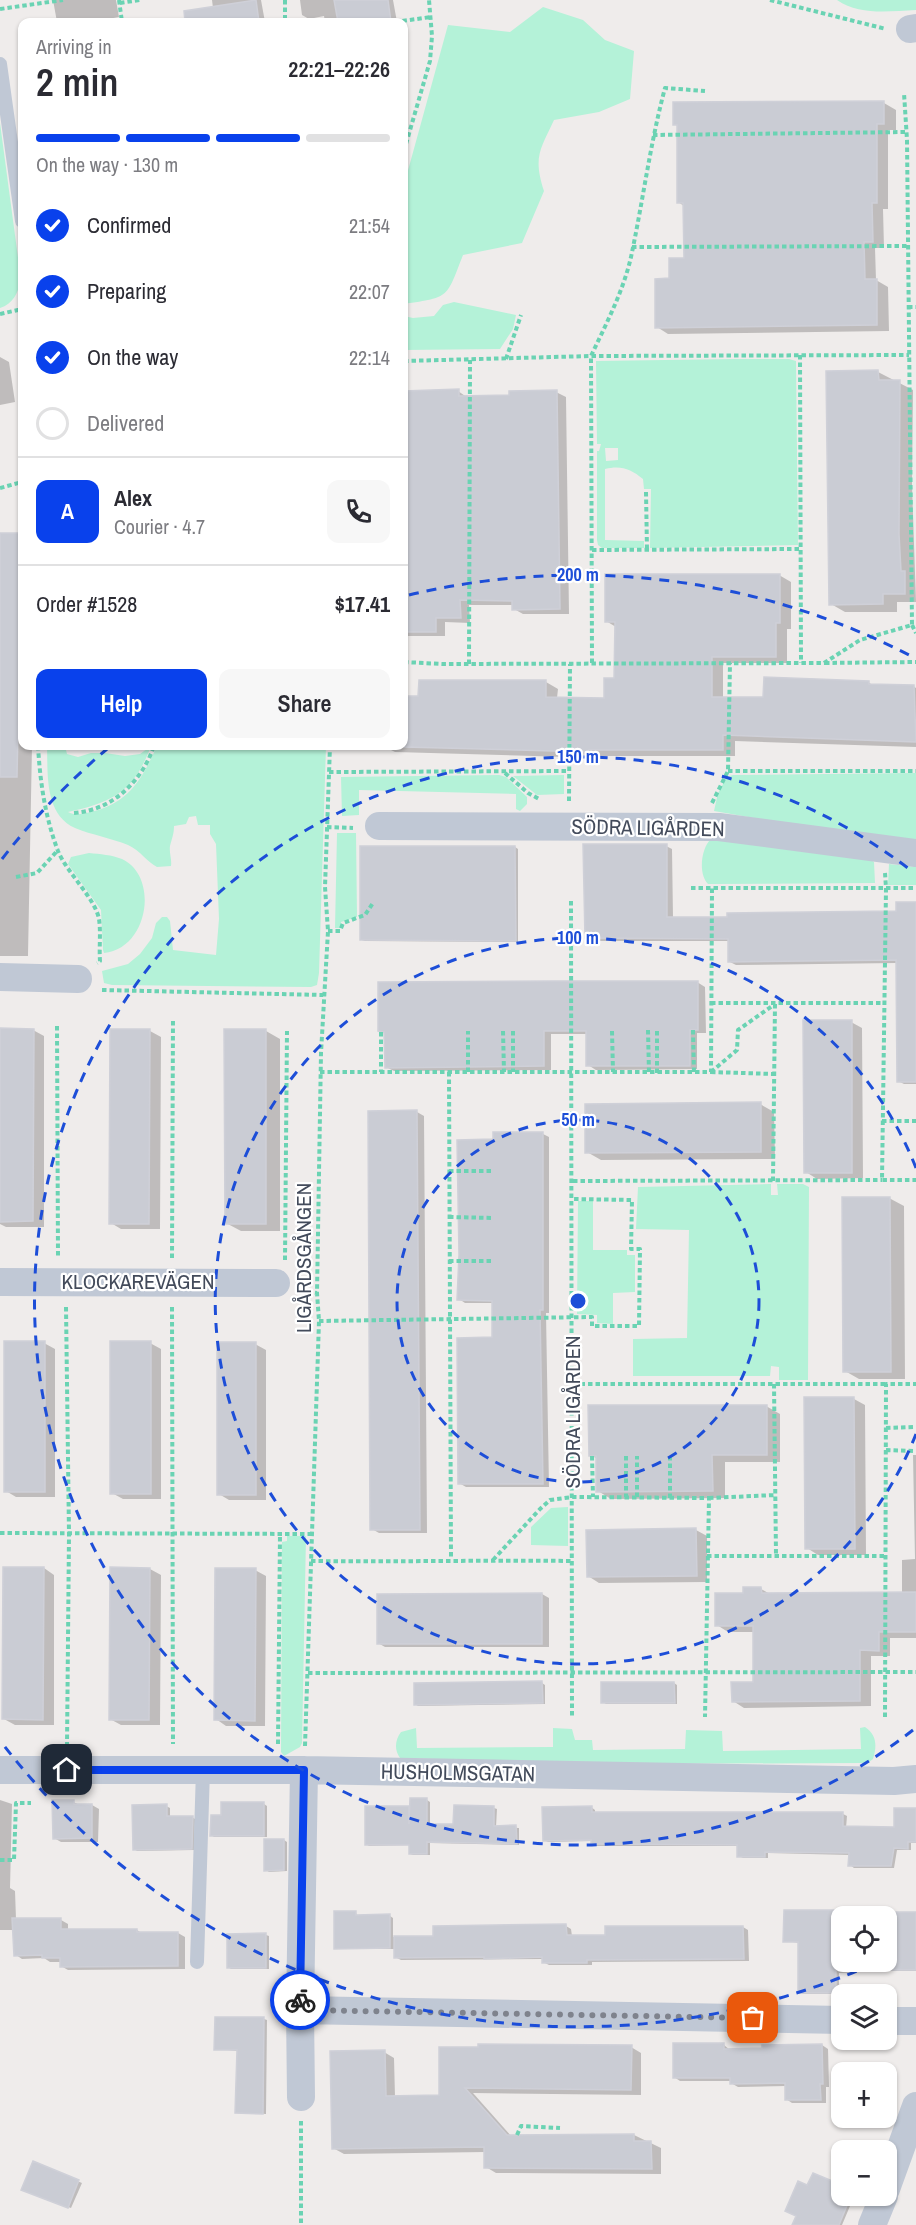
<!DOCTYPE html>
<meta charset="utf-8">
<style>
body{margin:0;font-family:"Archivo Narrow",sans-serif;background:#f7f7f7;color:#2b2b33;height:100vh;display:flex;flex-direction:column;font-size:22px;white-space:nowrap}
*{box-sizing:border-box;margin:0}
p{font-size:20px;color:#7c7c81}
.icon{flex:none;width:33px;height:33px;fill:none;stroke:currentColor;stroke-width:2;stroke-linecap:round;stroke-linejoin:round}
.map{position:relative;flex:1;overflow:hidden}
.drawer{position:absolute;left:18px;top:18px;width:390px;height:732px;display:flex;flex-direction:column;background:#fff;border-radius:12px;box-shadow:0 2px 4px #0004}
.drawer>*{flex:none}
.controls{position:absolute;left:831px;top:1906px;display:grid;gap:12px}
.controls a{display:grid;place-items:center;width:66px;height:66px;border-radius:12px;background:#fff;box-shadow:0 2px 4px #0004;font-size:30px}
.pin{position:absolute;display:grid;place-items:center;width:51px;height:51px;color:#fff;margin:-26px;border-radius:12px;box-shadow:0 3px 9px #0006}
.courier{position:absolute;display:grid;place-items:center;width:60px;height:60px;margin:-30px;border:4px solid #0941ec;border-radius:50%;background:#fff;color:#222;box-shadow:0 2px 8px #0007}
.headline em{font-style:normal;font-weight:600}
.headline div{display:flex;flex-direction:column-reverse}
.headline{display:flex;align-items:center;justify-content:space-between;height:102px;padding:0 18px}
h1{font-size:39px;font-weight:600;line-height:45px}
.bar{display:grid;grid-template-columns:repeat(4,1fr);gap:9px 6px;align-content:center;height:72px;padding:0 18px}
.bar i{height:8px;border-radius:4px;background:#e1e1e2}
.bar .on{background:#0941ec}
.bar p{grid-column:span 4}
.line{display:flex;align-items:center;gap:15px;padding:0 18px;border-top:2px solid #e1e1e2}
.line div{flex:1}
.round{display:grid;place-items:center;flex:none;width:63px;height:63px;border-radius:12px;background:#f7f7f7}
ol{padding:0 18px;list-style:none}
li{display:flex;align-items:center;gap:18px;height:66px}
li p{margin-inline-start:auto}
li .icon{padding:6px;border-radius:50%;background:#0941ec;color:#fff;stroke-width:4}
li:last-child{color:#7c7c81}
li i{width:33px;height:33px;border:3px solid #e1e1e2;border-radius:50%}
.primary-button{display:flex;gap:12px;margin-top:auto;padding:12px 18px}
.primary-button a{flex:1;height:69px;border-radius:12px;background:#0941ec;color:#fff;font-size:24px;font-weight:600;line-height:69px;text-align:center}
.primary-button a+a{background:#f7f7f7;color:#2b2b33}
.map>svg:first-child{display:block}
</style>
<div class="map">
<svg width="916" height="2225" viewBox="0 0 916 2225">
<rect width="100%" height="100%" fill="#efeceb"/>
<path fill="#b4f2d8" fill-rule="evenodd" d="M837,0h79v10c-26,1 -56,6 -79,-10z
M543,7l40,13 22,20 29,11 -4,48 -31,13 -45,8c-14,30 -21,37 -10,71l-22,52 -59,12c-17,43 -12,42 -59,49v-119l44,-160 62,7z
M0,123l21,157c-3,13 -8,24 -21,28z
M454,302l62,13 -3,14 -13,20 -96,1v-34l9,2 21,-2 9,-11z
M734,359h55l7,2 2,184 -148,3 1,-59h-7l-1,-10c-12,-10 -22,-14 -38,-10v71l39,1v7h-42l-4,-3 -1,-5v-89h2l2,-7h-4l-1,-83zM618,448v12l-12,1 -1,-13z
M47,746h18l2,8 11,3 13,-4h14l20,3 15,-2 11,-8c-17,45 -37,56 -83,66 7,4 15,2 23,0 38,-9 51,-33 66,-66h169l-7,227 -2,12 -6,2 -199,-2 -8,-2 -2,-12 26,-7 12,-10 12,-16 4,-15 6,-6h5l3,4 3,29 43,5 3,-36 -3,-75 -6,-10v-9h-12l-2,-9 -7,1 -3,7 -12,2c0,8 -2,12 -4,20 -1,7 2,13 1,20l-14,1c-10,-5 -16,-16 -29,-22 -17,-7 -36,-10 -53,-17 -31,-14 -27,-55 -28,-82z
M916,773v68l-133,-18 -69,-12 4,-18 9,-16 6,-2z
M499,775l7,2 21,20v7l-7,7 -4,-2v-15l-157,-4v25l-17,1 -1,-39z
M564,775v19l-27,1 -24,-19z
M337,833h19l1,84 -16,5v6h-6z
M711,839l158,20 5,3 1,21 -167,1c-10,-10 -7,-36 3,-45z
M89,853c11,1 23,2 33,6 38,18 26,90 -18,94l-1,-3 -2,-40 -33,-46 3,-7z
M889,864l27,3v18h-28z
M771,1184v11h7l-1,-11h26l6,3 -1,193h-29v-13l-8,-1 -1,10h-137v-37l54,-1 2,-108 -53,-1 2,-42z
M578,1201h15v49h34v5h8v37l-22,1v31l-16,-1v-8l-20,-1z
M568,1507v39l-37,-1v-18l20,-19z
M287,1536h19l-4,207 -2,4 -16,9 -3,-4 1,-210 5,-1z
M865,1727c12,8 12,19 8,32l-4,3 -7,1 -262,1 -200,-6c-6,-8 -5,-18 1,-26l15,-4 1,20 136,-1v-19l19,1 3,11h17l1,10 92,-1 1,-19 36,1 1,20 138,-2 -1,-21z"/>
<path fill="#0003" d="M53,0h63l3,17 -28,5h-34z
M212,0h49l4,22h-54l-2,-13 4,-1z
M300,0h93l4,22h-72l-1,-6 -15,3 -7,-4z
M884,103l12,7v20h-8v79h-5l1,39h-9l1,32 12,7 1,44 -221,3 -11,-7 13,-47 15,-21 -1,-53 -6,-4v-76l-3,-22z
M0,357l9,5 6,40 -15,3z
M878,372l35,18 -1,95 4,117h-19v10h-52l-14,-8z
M458,391l10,7 88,-6 10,5 3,217h-46l-9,-5v-4h-45l1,18 -25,-1v14h-41v-244z
M0,534l22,2v210h10l-4,210h-28z
M779,575l12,7v47h-4v34h-64v36h42l103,-17 6,4h39l3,2v59l-181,-6v15h-135v2l-205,-6 -12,-6h21v-49l16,1 126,-16 12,7 -1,9 48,2 11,-20v-53l-10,-6z
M666,846l6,3 1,69 225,-5 18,-10v181h-12l-6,-3 -1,-118 -161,2 -6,-3 -1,-21h-136l-6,-3z
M515,847l3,2v93l-153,-1 -3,-1z
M697,982l8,5 1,46h-9v36l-101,1 -8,-5v-31h-37v36l-157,1 -8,-4v-33l-7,-4z
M851,1022l11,6 1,150 -46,1 -11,-7z
M0,1030h33l11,6v191h-38l-6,-3z
M150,1031l11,6 -1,192h-39l-10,-6z
M266,1031l14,8v192h-39l-15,-8z
M760,1104l14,8 1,47 -174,1 -14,-8z
M417,1112l7,4 3,417h-48l-7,-4z
M543,1134l6,3v176h-3l3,174h-83l-7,-4 35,-144 -1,-36h-28l-6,-4z
M889,1198l15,8 1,173h-46l-14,-8z
M44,1343l11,6v148h-39l-10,-6z
M150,1343l11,6v150h-38l-11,-6z
M255,1344l11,6v150h-37l-10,-6z
M854,1399l11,6 1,150h-48l-11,-7z
M766,1406l14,8v48h-55v36l-114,1 -13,-8v-32l-8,-4z
M913,1455h3v183h-26v18h-19v50l-127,2 -11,-7 22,-18v-51h-27l-11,-7 28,-30 16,-6 9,5h132v-34l13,-1z
M696,1530l11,6v46l-108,1 -11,-7v-45z
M44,1568l10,7v150h-39l-11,-6z
M150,1569l11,6 -1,150h-39l-11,-6z
M255,1570l11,6 -1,150h-39l-10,-7z
M542,1594l7,4v49h-164l-7,-4z
M542,1683l3,2v19l-127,2 -3,-2z
M674,1683l3,2v19h-71l-3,-2z
M0,1800l12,4 -2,84 5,3 1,28 45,1 7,4v7l69,-1 6,4 35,-1 7,4v32l-117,1 -7,-4v-4h-11l-6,-4 -22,1 -6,-4 -2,-25h-14z
M427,1800l3,2v24h25l39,-18 3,1 -1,18 23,1v17l-89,-2v12h-17l-3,-1v-9l-41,1 -3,-2 42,-37 3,2z
M73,1802l7,3h12l7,4 -1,33h-37l-7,-4z
M264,1804l3,2v31h-53l-3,-2 12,-19z
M166,1806l4,2v10l22,-1 3,2 -1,31 -57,1 -3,-2z
M591,1807l4,3v4h248l4,2 -1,12 49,1 21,-19v33h-5v7h-14l-3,18h-40l-4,-3v-10l-82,-2v5h-25l-4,-2v-10h-143l-4,-5 -44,1 -4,-2z
M284,1840l3,2v29l-18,1 -3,-2z
M355,1912l3,4h32l3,2v19h42l131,-11 5,3 1,7 35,1 -1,-9 137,-1 5,3 1,31 -157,1v3h-43l-6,-3v-3l-142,1 -6,-3v-8h-57l-3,-1z
M836,1912l3,2 3,48h44v-24h5l25,-24v57h-47l-30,2v21h-37l-3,-2 1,-49 -15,-2z
M266,1935l3,1v33h-38l-3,-2z
M216,2018l48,1 3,1 -1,94 -29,-2 1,-61 -22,-2z
M724,2045l6,5 33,-1v-3l59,-1 6,4 1,38h-3v16h-34l-6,-4v-13l-48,1 -7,-4v-2h-51l-6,-4z
M631,2047l10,6v42l-168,-2 39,44 122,-2 27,13v26l-165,-1 -10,-6v-15l-142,2 -11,-6 51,-96 10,6 1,39 45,-1v-48z
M33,2163l49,20 -11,25 -45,-17z
M808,2187l35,9 -2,6 9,4 -8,19h-49z"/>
<path fill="#caccd4" stroke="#cfd0d8" stroke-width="1.5" d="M256,0l3,22h-74l-1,-11z
M334,0h54l3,22h-53z
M884,101v23h-7v79h-5l1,39h-9l1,37h12v46l-222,3v-49l14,-1v-20h15l-1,-55h-6v-78h-4v-23z
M878,370l1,10h21l-1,154 2,37h4v23h-22v10l-54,1 -3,-234z
M459,389v7l50,-1v-4l48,-1 3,219 -48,1v-9l-52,-1 1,18h-25v14h-32v-241z
M0,533h22l-5,244h-17z
M605,574h175v49h-4v34h-64v40h51l1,-20 105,4v3l45,1 2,57 -193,-7v15h-134v2l-185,-5v-51h14l1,-16h127v17l58,1v-20h10l1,-56h-10z
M583,844h84v73h60v-4l169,-2v-9h20v180h-19l-1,-122 -168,2v-23l-143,-1z
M360,846h155l1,95 -156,-1z
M555,981h143v49h-8v36h-104v-35h-42v35l-159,2 -1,-36 -6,-1v-49z
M803,1020h49v153h-48z
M0,1028l34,1 -1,192 -33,1z
M110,1029h40l-1,195h-40z
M224,1029h42v195h-41z
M761,1102v50l-176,1v-49z
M417,1110l3,420h-50l-2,-419z
M493,1132h50v178h-3l3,174h-85l-1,-146 35,-1v-36l-35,-1 2,-45 -2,-115 36,-1z
M842,1197h48l1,175h-48z
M4,1341h41v151h-41z
M110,1341h41v153h-41z
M217,1342h39v153h-39z
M804,1397h50l1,152h-50z
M588,1405h179v50h-55l1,36 -117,1v-36h-7z
M696,1528l1,48 -110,1 -1,-47z
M3,1567h41l-1,153 -41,-1z
M110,1567l40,1 -1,152h-40z
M215,1568h41l-1,153 -41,-1z
M743,1587h18l1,6 154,-1v40h-37v19l-19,-1v51l-128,1 -1,-20h22v-56h-38v-33h28z
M542,1593v51h-165v-50z
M542,1681l1,22 -129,2v-22z
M601,1682h73l1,21h-74z
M410,1798h17v26h26l1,-19 40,1v20l22,-1 1,19 -90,-2v12h-18v-9h-44v-39h44v18z
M52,1800h22v4h18v34l-39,1z
M221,1802h43v34h-54l1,-21h10z
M167,1804v12h26l-1,33 -59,1 -1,-45z
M592,1806v6h251v14l51,1v-19h22v34h-8v7l-14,-1 -3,18h-43l1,-13 -84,-1v5h-28v-12l-146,-1v-4l-48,1 -1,-34z
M264,1839h20v31l-20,1z
M784,1910h52v83h-38v-51h-15z
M334,1911h22v4l34,-1v34l-56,1z
M889,1912h27v58h-27z
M12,1918h49v11h76v3h41v34l-118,1v-9h-18v-3l-28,1z
M566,1924l1,11h38v-9h138l1,33 -157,1v3h-45v-6l-58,2v-2l-90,1v-22h39v-10z
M266,1933v35h-39v-34z
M215,2017h49l-1,97 -28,-1 2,-63h-23z
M673,2043h51v6l38,-1v-3l60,-1 1,40h-3l1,16h-36v-17l-55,1v-6h-57z
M478,2044l154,1 -1,45 -166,-2 42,47 127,-1v7h17l1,28 -168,-1v-21l-152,2 -2,-98 55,-1 1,46 53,-1v-48h39z
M33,2161l46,19 -11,28 -47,-18z
M813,2173l29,12v16l6,2 -9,22h-47l4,-9 -11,-5 13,-30 9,4z"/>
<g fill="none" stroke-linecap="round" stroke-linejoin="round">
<path stroke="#6ad3b3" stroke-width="4" stroke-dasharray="4.5 3" stroke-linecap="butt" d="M119,0l3,22
M285,0v22
M770,0l116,29
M120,3l20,-3
M0,9l63,-9
M395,22l36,-5
M653,135l254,-3
M404,151l26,-90 2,-25 -3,-36
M632,247l275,-1
M908,307h8
M0,314l22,-5
M800,355l1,308
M506,359l15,-44
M404,361l187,-5c15,-32 32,-64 40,-99 12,-56 19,-113 34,-169l40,3
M0,488l22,-6
M646,492l1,58
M592,550l209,-1
M912,625l4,8
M404,662l39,2 381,-1 36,-23 52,-15 -5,-485 -3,-47
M592,663l-1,-307 318,-1
M825,663l91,-1
M469,664l1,-304
M38,746c2,35 7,71 20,105 9,22 37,47 41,68 2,13 0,29 1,42l-3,2
M728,771h188
M329,772l240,-1
M505,773l23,20 11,6
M569,801l1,-137
M712,803l16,-32 2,-108
M74,813c39,-3 68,-32 80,-67
M327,827l26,1
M885,873l1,15 -4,292h34
M16,877l21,-4 21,-23
M691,888h225
M571,901l1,815
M328,931h12l3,-8 22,-8 8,-12
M102,990l221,5
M711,1003h172
M57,1026l1,230
M648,1030l1,43
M693,1030l1,43
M503,1031l1,41
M513,1031v41
M612,1031l1,41
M381,1032v40
M320,1072h391l1,-184
M449,1072l2,487
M468,1072v-41
M711,1072l26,-22 1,-20 37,-26
M711,1072l63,2
M657,1073v-43
M882,1121h34
M449,1171h44
M573,1181l309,-1
M773,1181l2,-178
M449,1217l44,1
M172,1258l1,-240
M285,1260l2,-229
M449,1261h44
M300,1291l17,2
M66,1307l3,227 -2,212
M172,1307l1,437
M319,1321l273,-4v9h47l1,-77h-9l1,-49 -59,-1
M573,1384h313
M774,1384l2,171
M886,1428l30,-1
M886,1450l30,1
M592,1456l1,41
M626,1456v41
M637,1497v-41
M670,1498v-42
M709,1498l66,-3
M0,1533l312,1
M707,1556h178
M493,1560l47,-51 10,-9 23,-3 136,1 -4,219
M311,1561c87,1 174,-1 261,0
M308,1673l608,-1
M885,1717l1,-333h30
M278,1744l2,-210
M305,1746l14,-425 -2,-28 4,-240 7,-122 -3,-44 5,-141
M0,1860h14l2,-57h15
M301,2121v104
M517,2135l4,-9 39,2"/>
<path stroke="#c0c8d5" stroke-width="14" d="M0,64l22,157
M197,1962l6,-192"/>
<path stroke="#c0c8d5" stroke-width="28" d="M910,29l6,-1
M379,826l340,1 197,26
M0,977l78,2
M0,1282l276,1
M0,1770h304l590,11 22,-2
M300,2010l542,10
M886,2021h30
M301,2097l-1,-87 4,-240
M886,2189l30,-83
M872,2225l12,-29"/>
</g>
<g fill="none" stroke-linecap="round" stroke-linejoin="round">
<path stroke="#7f838d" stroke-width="6" stroke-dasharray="0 10.8" d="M300,2000v10l453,8"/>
<path stroke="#0941ec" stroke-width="8" d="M67,1770h237l-4,230"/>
</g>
<g fill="none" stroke="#1d4ed8" stroke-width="3" stroke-dasharray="10 8">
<circle cx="578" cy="1301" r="181"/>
<path d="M916 1434A363 363 0 1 1 916 1168"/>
<path d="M913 1730A544 544 0 1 1 913 872"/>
<path d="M873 1964A726 726 0 0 1 2 1743M2 859A726 726 0 0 1 107 749M409 595A726 726 0 0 1 913 657"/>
</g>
<g text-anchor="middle" stroke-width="4.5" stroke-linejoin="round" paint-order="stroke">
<g font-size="21" fill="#434b5b" stroke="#fff">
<text transform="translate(648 828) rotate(1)" y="7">SÖDRA LIGÅRDEN</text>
<text transform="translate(304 1258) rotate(-90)" y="7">LIGÅRDSGÅNGEN</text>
<text x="138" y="1289">KLOCKAREVÄGEN</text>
<text transform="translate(573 1412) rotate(-90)" y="7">SÖDRA LIGÅRDEN</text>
<text transform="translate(458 1773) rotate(1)" y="7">HUSHOLMSGATAN</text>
</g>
</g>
<circle cx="578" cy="1301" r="9" fill="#1d4ed8" stroke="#fff" stroke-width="3"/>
<g font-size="18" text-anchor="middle" font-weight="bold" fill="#1d4ed8" stroke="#fff" stroke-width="4.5" stroke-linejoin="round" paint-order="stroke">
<text x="578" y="581">200 m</text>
<text x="578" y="763">150 m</text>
<text x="578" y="944">100 m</text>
<text x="578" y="1126">50 m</text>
</g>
</svg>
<div class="controls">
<a><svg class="icon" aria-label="locate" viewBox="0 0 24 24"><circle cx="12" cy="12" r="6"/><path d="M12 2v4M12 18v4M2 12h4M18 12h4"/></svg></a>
<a><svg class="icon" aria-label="layers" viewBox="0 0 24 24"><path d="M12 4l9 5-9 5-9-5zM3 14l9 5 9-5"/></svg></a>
<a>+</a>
<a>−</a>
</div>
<div class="pin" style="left:753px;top:2018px;background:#ea580c"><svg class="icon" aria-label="bag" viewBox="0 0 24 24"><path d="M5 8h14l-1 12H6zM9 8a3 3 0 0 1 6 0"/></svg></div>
<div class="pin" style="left:67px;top:1770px;background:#1f2937"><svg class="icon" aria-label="home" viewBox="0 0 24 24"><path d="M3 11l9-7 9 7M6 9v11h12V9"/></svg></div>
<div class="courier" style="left:300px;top:2000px"><svg class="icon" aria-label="bike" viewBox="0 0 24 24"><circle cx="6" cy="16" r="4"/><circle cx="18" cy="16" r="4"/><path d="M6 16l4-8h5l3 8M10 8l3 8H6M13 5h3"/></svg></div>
<section class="drawer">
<div class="headline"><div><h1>2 min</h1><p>Arriving in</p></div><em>22:21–22:26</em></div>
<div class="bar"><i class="on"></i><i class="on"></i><i class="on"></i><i></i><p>On the way · 130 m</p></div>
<ol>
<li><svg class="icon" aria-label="check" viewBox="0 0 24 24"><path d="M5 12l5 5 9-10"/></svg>Confirmed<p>21:54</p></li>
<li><svg class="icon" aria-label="check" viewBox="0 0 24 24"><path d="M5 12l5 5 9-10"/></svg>Preparing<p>22:07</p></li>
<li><svg class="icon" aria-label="check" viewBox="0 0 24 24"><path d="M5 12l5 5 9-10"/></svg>On the way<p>22:14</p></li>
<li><i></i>Delivered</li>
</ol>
<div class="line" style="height:108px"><b class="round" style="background:#0941ec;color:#fff">A</b><div><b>Alex</b><p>Courier · 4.7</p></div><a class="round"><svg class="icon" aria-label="phone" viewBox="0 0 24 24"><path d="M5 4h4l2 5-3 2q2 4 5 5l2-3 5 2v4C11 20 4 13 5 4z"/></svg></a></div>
<div class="line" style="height:78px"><div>Order #1528</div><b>$17.41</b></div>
<div class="primary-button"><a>Help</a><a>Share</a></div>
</section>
</div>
